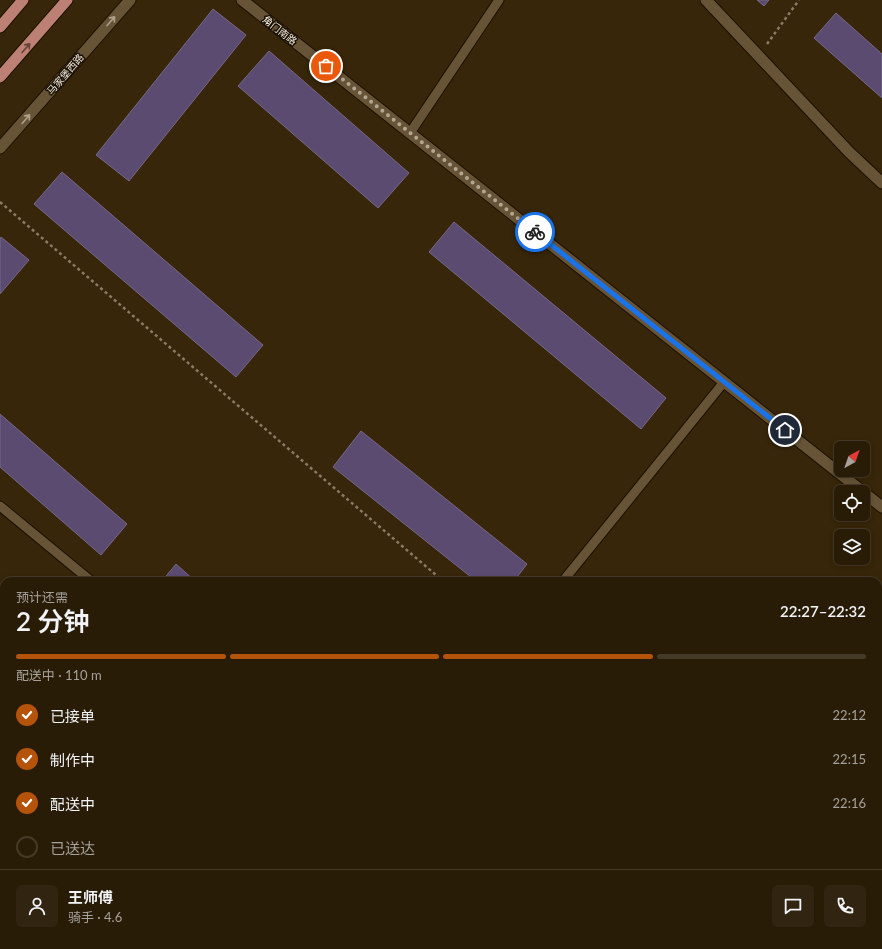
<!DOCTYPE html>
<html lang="zh">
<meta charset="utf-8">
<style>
body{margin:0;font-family:Lato,"Noto Sans SC",sans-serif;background:#312511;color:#f1f3f6;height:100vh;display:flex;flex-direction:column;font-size:15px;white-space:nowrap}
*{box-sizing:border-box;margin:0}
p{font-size:13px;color:#a5a19b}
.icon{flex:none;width:22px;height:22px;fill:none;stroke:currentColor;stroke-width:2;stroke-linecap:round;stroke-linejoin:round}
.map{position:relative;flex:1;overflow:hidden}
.details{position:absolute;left:0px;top:577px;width:882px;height:372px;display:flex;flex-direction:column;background:#291c07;border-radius:12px 12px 0 0;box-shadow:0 2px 6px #0003,0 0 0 1px #453a28}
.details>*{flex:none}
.needle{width:26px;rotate:40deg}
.tools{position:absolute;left:834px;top:441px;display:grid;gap:8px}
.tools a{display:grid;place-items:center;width:36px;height:36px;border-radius:6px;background:#291c07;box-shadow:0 2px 6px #0003,0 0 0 1px #453a28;font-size:20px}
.pin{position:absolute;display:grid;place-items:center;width:34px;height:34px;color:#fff;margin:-17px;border:2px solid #fff;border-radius:50%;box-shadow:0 1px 4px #0007}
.courier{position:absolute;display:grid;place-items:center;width:40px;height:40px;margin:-20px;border:3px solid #1a73e8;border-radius:50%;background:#fff;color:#222;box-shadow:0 1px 5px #0007}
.summary em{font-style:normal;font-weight:600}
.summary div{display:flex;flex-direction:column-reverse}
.summary{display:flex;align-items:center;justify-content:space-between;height:68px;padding:0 16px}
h1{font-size:26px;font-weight:600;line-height:30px}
.bar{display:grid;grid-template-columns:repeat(4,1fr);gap:6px 4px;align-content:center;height:48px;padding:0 16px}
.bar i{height:5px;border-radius:3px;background:#453a28}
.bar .on{background:#b45309}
.bar p{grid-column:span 4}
.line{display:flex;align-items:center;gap:10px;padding:0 16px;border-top:1px solid #453a28}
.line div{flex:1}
.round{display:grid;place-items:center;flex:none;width:42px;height:42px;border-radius:6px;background:#312511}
ol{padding:0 16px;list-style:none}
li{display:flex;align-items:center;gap:12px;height:44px}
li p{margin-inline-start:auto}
li .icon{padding:4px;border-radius:50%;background:#b45309;color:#fff;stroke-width:4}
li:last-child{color:#a5a19b}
li i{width:22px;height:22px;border:2px solid #453a28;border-radius:50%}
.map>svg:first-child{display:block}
</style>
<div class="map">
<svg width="882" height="949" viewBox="0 0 882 949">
<rect width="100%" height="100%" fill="#372609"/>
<path fill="#5b4b71" stroke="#756887" d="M757,0h12l-5,6z
M213,9l33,26 -117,146 -33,-26z
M836,13l46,41v44l-68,-60z
M269,51l140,122 -31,35 -140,-122z
M62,172l201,173 -27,32 -202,-173z
M454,222l212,176 -25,31 -212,-177z
M1,237l28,23 -29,34v-55z
M0,414l127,110 -26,31 -101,-88z
M361,431l166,133 -13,17h-38l-143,-114z
M176,564l19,17h-33z
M4,707v60l-4,-3v-52z
M878,854l4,4v66l-2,3 -2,-2z
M0,867l4,3v29l-4,5z
M71,945h20l5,4h-28z
M193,945h42l-3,4h-42z
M388,945h120l2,2 -2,2h-123z
M721,945h57l5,4h-57z"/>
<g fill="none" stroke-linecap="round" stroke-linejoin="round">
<defs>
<path id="service" d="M410,133l89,-133
M0,506l91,75
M563,581l161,-199
M878,594l4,-5
M0,685l4,-5
M620,945l5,4
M814,945l5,4
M301,949l3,-4"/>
<path id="minor" d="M706,0l143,152 33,31"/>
<path id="tertiary" d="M242,0l640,507
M0,148l130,-148"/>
<path id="primary" d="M0,27l23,-27
M0,77l67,-77"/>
</defs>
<use href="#service" stroke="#1c1000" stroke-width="11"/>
<use href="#minor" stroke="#1c1000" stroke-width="13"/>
<use href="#tertiary" stroke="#1c1000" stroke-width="13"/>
<use href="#primary" stroke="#1c1000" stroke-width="13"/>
<path stroke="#897b64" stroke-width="2.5" stroke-dasharray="3 3" stroke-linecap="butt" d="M767,44l32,-44
M0,202l443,379"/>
<use href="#service" stroke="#675437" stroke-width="9"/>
<use href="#minor" stroke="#675437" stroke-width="11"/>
<use href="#tertiary" stroke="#675437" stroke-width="11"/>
<use href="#primary" stroke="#bd8074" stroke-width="11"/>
</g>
<defs><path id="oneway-shaft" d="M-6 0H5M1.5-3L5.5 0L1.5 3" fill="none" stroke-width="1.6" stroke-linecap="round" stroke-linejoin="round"/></defs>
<g stroke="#aea089">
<use href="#oneway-shaft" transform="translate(111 21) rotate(-49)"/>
<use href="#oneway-shaft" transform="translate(26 119) rotate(-49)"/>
</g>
<use stroke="#634337" href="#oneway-shaft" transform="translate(26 48) rotate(-49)"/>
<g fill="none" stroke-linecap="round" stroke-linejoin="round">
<path stroke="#b3a692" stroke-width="4" stroke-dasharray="0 7.2" d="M326,66l209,166"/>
<path stroke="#1a73e8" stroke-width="5" d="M535,232l250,198"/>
</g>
<g text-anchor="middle" stroke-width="3" stroke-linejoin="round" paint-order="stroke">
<g font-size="10" fill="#f6ebdb" stroke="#191106">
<text transform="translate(280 30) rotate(38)" y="4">角门南路</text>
<text transform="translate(65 74) rotate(-49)" y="4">马家堡西路</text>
</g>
</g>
</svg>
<div class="tools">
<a><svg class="needle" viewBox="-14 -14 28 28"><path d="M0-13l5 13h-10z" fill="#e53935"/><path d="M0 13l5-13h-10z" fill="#a5a19b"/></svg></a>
<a><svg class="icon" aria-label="locate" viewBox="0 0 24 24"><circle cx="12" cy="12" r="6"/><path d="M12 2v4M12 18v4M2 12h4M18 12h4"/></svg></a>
<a><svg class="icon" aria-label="layers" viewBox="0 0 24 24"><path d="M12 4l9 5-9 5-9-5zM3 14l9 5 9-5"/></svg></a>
</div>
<div class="pin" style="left:326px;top:66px;background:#ea580c"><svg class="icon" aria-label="bag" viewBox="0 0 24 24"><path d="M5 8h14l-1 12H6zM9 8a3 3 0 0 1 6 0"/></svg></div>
<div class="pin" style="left:785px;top:430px;background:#1f2937"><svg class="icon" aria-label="home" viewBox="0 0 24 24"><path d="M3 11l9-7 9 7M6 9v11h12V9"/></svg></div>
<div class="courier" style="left:535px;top:232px"><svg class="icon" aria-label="bike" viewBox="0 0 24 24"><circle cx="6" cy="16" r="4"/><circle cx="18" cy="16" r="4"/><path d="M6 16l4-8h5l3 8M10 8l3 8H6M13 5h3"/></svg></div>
<section class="details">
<div class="summary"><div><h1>2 分钟</h1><p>预计还需</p></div><em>22:27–22:32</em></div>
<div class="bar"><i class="on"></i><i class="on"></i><i class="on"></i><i></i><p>配送中 · 110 m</p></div>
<ol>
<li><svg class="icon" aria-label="check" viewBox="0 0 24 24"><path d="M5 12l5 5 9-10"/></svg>已接单<p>22:12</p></li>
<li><svg class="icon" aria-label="check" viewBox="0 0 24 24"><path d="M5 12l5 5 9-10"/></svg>制作中<p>22:15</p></li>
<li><svg class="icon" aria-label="check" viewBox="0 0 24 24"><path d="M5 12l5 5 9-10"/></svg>配送中<p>22:16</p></li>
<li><i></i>已送达</li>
</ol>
<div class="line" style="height:72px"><a class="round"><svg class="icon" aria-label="person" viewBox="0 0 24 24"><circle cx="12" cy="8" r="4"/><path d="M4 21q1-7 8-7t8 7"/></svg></a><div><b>王师傅</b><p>骑手 · 4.6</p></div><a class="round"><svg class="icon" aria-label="chat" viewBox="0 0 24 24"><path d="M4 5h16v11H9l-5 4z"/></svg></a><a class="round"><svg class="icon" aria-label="phone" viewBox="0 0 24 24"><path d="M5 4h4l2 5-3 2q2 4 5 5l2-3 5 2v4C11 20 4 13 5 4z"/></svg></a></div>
</section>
</div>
